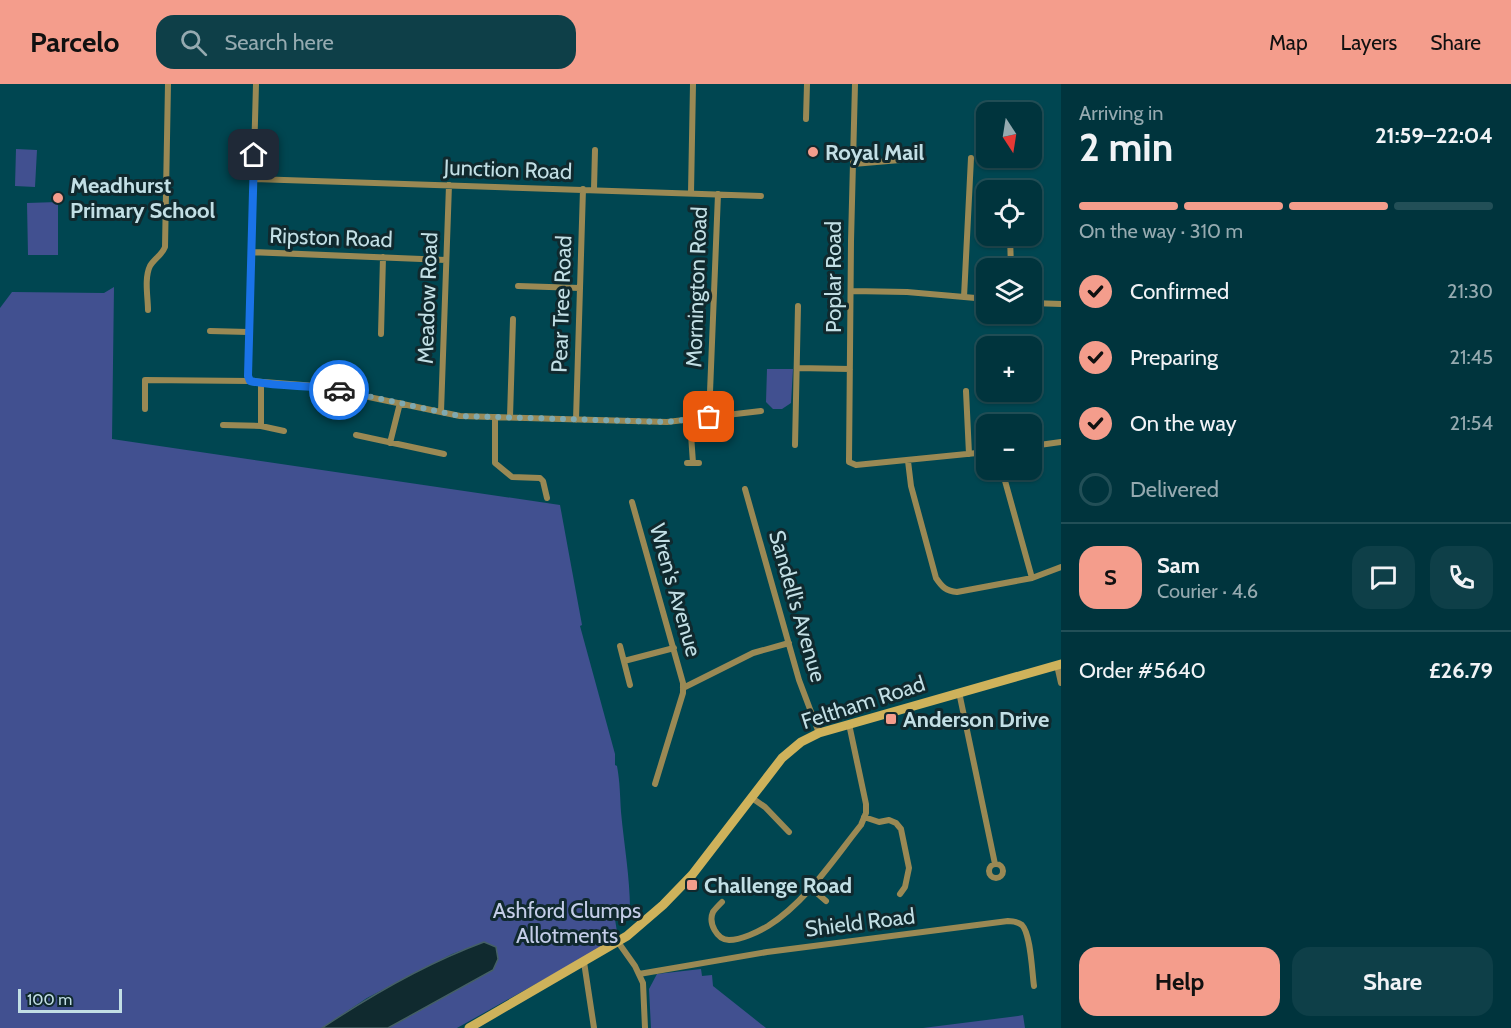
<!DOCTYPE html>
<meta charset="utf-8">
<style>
body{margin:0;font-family:Cabin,sans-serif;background:#0e3f48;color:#f1f3f6;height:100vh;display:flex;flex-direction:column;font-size:22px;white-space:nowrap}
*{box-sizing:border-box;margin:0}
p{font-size:20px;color:#95aab0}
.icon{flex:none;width:33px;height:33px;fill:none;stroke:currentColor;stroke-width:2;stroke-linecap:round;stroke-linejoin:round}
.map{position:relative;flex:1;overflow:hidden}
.drawer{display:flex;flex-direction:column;background:#00343d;width:450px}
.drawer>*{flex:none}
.needle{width:39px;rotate:168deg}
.tools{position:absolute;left:976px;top:18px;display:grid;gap:12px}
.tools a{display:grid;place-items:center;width:66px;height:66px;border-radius:12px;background:#00343d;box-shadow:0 2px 4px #0004,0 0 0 2px #224f57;font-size:30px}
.scale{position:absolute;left:18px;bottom:15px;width:104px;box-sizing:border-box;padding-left:6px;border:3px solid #c2dfe5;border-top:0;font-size:16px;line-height:21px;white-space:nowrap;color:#c2dfe5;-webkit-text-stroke:4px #10292e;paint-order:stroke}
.pin{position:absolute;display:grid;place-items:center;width:51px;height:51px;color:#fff;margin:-26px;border-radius:12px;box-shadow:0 3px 9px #0006}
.courier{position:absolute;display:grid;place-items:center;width:60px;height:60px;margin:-30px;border:4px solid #1a73e8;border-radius:50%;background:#fff;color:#222;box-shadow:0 2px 8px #0007}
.summary em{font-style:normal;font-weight:700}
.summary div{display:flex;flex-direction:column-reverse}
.summary{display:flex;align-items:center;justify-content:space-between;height:102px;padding:0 18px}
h1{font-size:39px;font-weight:700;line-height:45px}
.bar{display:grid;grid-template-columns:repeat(4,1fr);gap:9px 6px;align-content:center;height:72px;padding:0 18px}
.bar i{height:8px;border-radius:4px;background:#224f57}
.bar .active{background:#f49d8c}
.bar p{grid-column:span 4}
.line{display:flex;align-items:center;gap:15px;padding:0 18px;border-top:2px solid #224f57}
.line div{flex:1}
.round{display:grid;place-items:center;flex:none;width:63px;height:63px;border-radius:18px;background:#0e3f48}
ol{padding:0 18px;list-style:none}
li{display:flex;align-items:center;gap:18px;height:66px}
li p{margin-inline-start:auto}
li .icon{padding:6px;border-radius:50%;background:#f49d8c;color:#111;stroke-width:4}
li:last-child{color:#95aab0}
li i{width:33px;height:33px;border:3px solid #224f57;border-radius:50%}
.primary-button{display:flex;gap:12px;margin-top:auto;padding:12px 18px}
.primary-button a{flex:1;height:69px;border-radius:18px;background:#f49d8c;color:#111;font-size:24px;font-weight:700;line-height:69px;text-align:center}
.primary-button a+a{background:#0e3f48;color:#f1f3f6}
header{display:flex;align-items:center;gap:36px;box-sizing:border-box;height:84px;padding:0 30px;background:#f49d8c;color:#111}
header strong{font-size:28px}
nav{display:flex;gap:33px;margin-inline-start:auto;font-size:21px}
.search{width:420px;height:54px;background:#0e3f48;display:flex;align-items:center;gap:15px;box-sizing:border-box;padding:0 21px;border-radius:18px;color:#95aab0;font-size:22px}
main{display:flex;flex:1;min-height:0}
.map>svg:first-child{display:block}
</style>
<header>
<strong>Parcelo</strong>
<div class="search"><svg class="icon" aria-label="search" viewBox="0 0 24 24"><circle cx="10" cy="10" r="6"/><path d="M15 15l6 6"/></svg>Search here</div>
<nav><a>Map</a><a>Layers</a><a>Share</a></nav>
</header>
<main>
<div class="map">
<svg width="1061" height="944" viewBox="0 0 1061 944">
<rect width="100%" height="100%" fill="#004651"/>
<path fill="#415090" d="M16,65l21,1 -2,37 -20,-1z
M58,118v53h-30l-1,-52z
M114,203l-2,152 448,66 22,120 -2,1 35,128v11l2,1c3,16 3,30 4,46 3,33 9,65 9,98l-16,3 4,25 -161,90h-69l105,-58 -8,-28 -33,12 -85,44 -45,30h-322v-720l12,-16 92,1z
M767,285h26l-2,34 -9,6h-9l-7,-7z
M701,885l1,7 10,-1 1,11 53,42h-115l-2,-39 8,-15z
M1023,931l2,13h-102l95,-12z"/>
<path fill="#102a2f" stroke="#456066" stroke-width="1.5" d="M484,858l12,5 2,12 -5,11 -105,58h-66c51,-34 105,-65 162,-86z"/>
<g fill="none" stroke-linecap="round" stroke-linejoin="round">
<path stroke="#9a8954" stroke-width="6" d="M855,0l-4,157 -2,221 7,3 131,-13
M806,35l1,-35
M853,80l47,-4
M253,95l508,17
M594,105l1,-39
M691,109l2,-109
M1010,152l1,32
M251,168l195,8
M518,202l62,2
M852,207l55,1 80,7
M964,213l7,-139
M1032,219l29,1
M148,226c0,-12 -4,-32 2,-44 4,-7 12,-11 15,-19l3,-163
M210,247l38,1
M381,250l2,-77
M797,284l53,1
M250,297l-2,-5 8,-292
M966,307l3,63
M145,325v-29l105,1 66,5 144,30 207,6 94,-11
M441,328l8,-227
M495,333v46l17,14 28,1 3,3 4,17
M510,333l3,-98
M709,333l9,-223
M576,336l7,-231
M690,336l3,43
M223,341l38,1 23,5
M261,342v-43
M356,351l88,19
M390,359l10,-40
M795,361l3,-139
M1032,362l29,-4
M908,377l3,25 25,92c6,9 10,13 21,14l75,-14 29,-11
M687,379h12
M1002,386l30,108
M745,405l54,191 20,53
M632,418l51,181v10l-28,91
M620,562l10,39
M624,577l50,-13
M1057,581l4,18
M683,604l70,-35 36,-10
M959,608l36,172
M752,714l13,9 24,25
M864,733l15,5 10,-2 7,3 5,6 8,39 -4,19 -5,7
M989 787a7 7 0 1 1 14 0a7 7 0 1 1-14 0Z
M811,804l15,13
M722,818c-3,3 -7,7 -9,10 -5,11 4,28 16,28 12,0 29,-8 39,-14 38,-24 65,-66 93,-101l5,-12v-9l-17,-80
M618,858l17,24 8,17 2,45
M584,878l10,66
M639,890l128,-22 241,-31c5,0 10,1 14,4 9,9 10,48 12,61"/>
<path stroke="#ceb25b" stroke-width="9" d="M469,944l158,-92 36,-31 29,-30 90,-117 19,-16 18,-9 242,-69"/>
</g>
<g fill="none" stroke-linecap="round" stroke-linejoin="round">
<path stroke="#7ea9b1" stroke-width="6" stroke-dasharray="0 10.8" d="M339,306l121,26 207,6 42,-5"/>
<path stroke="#1a73e8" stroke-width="8" d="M254,71l-6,221 2,5c29,6 59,4 89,9"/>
</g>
<g fill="#f49d8c" stroke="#10292e" stroke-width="2">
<circle cx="813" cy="68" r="6"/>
<circle cx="58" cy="114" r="6"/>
<rect x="885" y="629" width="12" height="12" rx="3"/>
<rect x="686" y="795" width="12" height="12" rx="3"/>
</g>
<g text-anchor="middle" stroke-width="6" stroke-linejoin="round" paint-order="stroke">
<g font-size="22" font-weight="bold" fill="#c2dfe5" stroke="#10292e" text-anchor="start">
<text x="825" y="76">Royal Mail</text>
<text x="70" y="109">Meadhurst<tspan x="70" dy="25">Primary School</tspan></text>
<text x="903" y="643">Anderson Drive</text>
<text x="704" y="809">Challenge Road</text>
</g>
<g font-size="22" fill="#c2dfe5" stroke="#10292e">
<text transform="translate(508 85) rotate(2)" y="8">Junction Road</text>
<text transform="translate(331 153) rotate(2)" y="8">Ripston Road</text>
<text transform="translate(833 193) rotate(-90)" y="8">Poplar Road</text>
<text transform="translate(696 203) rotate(-88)" y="8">Mornington Road</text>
<text transform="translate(427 214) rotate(-88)" y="8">Meadow Road</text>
<text transform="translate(561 220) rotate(-88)" y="8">Pear Tree Road</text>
<text transform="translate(676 506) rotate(74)" y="8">Wren's Avenue</text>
<text transform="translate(798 522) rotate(74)" y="8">Sandell's Avenue</text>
<text transform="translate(863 618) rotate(-18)" y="8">Feltham Road</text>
<text transform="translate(860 838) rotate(-7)" y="8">Shield Road</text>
</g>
<g font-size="22" fill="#c4cde8" stroke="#10292e">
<text x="567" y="834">Ashford Clumps<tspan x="567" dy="25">Allotments</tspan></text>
</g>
</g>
</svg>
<div class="tools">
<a><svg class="needle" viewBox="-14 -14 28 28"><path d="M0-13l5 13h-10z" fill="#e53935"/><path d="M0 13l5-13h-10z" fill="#95aab0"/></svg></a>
<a><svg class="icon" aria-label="locate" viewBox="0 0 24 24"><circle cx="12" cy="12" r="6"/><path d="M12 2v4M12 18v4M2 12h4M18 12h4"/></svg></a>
<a><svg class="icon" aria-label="layers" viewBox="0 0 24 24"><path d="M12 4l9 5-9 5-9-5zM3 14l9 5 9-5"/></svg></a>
<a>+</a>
<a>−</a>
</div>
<div class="scale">100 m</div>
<div class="pin" style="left:709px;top:333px;background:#ea580c"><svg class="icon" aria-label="bag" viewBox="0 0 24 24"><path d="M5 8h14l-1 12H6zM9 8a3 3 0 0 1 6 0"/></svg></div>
<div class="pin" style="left:254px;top:71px;background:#1f2937"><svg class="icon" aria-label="home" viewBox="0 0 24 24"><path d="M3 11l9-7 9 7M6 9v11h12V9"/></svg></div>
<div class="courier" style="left:339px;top:306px"><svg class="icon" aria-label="car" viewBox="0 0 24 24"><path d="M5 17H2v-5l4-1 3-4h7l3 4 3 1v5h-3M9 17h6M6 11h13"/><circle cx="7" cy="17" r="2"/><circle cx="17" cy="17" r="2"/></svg></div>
</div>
<section class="drawer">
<div class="summary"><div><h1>2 min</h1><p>Arriving in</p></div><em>21:59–22:04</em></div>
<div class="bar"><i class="active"></i><i class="active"></i><i class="active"></i><i></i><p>On the way · 310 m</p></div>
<ol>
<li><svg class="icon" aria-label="check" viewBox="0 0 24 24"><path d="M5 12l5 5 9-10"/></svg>Confirmed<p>21:30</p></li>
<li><svg class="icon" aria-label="check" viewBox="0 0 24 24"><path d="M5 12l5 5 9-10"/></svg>Preparing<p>21:45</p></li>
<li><svg class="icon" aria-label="check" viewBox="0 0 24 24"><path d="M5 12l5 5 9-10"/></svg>On the way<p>21:54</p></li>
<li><i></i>Delivered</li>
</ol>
<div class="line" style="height:108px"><b class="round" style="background:#f49d8c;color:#111">S</b><div><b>Sam</b><p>Courier · 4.6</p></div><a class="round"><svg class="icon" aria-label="chat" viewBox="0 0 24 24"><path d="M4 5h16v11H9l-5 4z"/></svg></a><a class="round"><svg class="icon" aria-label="phone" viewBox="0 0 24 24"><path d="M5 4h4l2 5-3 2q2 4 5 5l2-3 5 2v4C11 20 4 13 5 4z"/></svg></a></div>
<div class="line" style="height:78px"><div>Order #5640</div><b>£26.79</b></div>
<div class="primary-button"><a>Help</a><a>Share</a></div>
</section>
</main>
